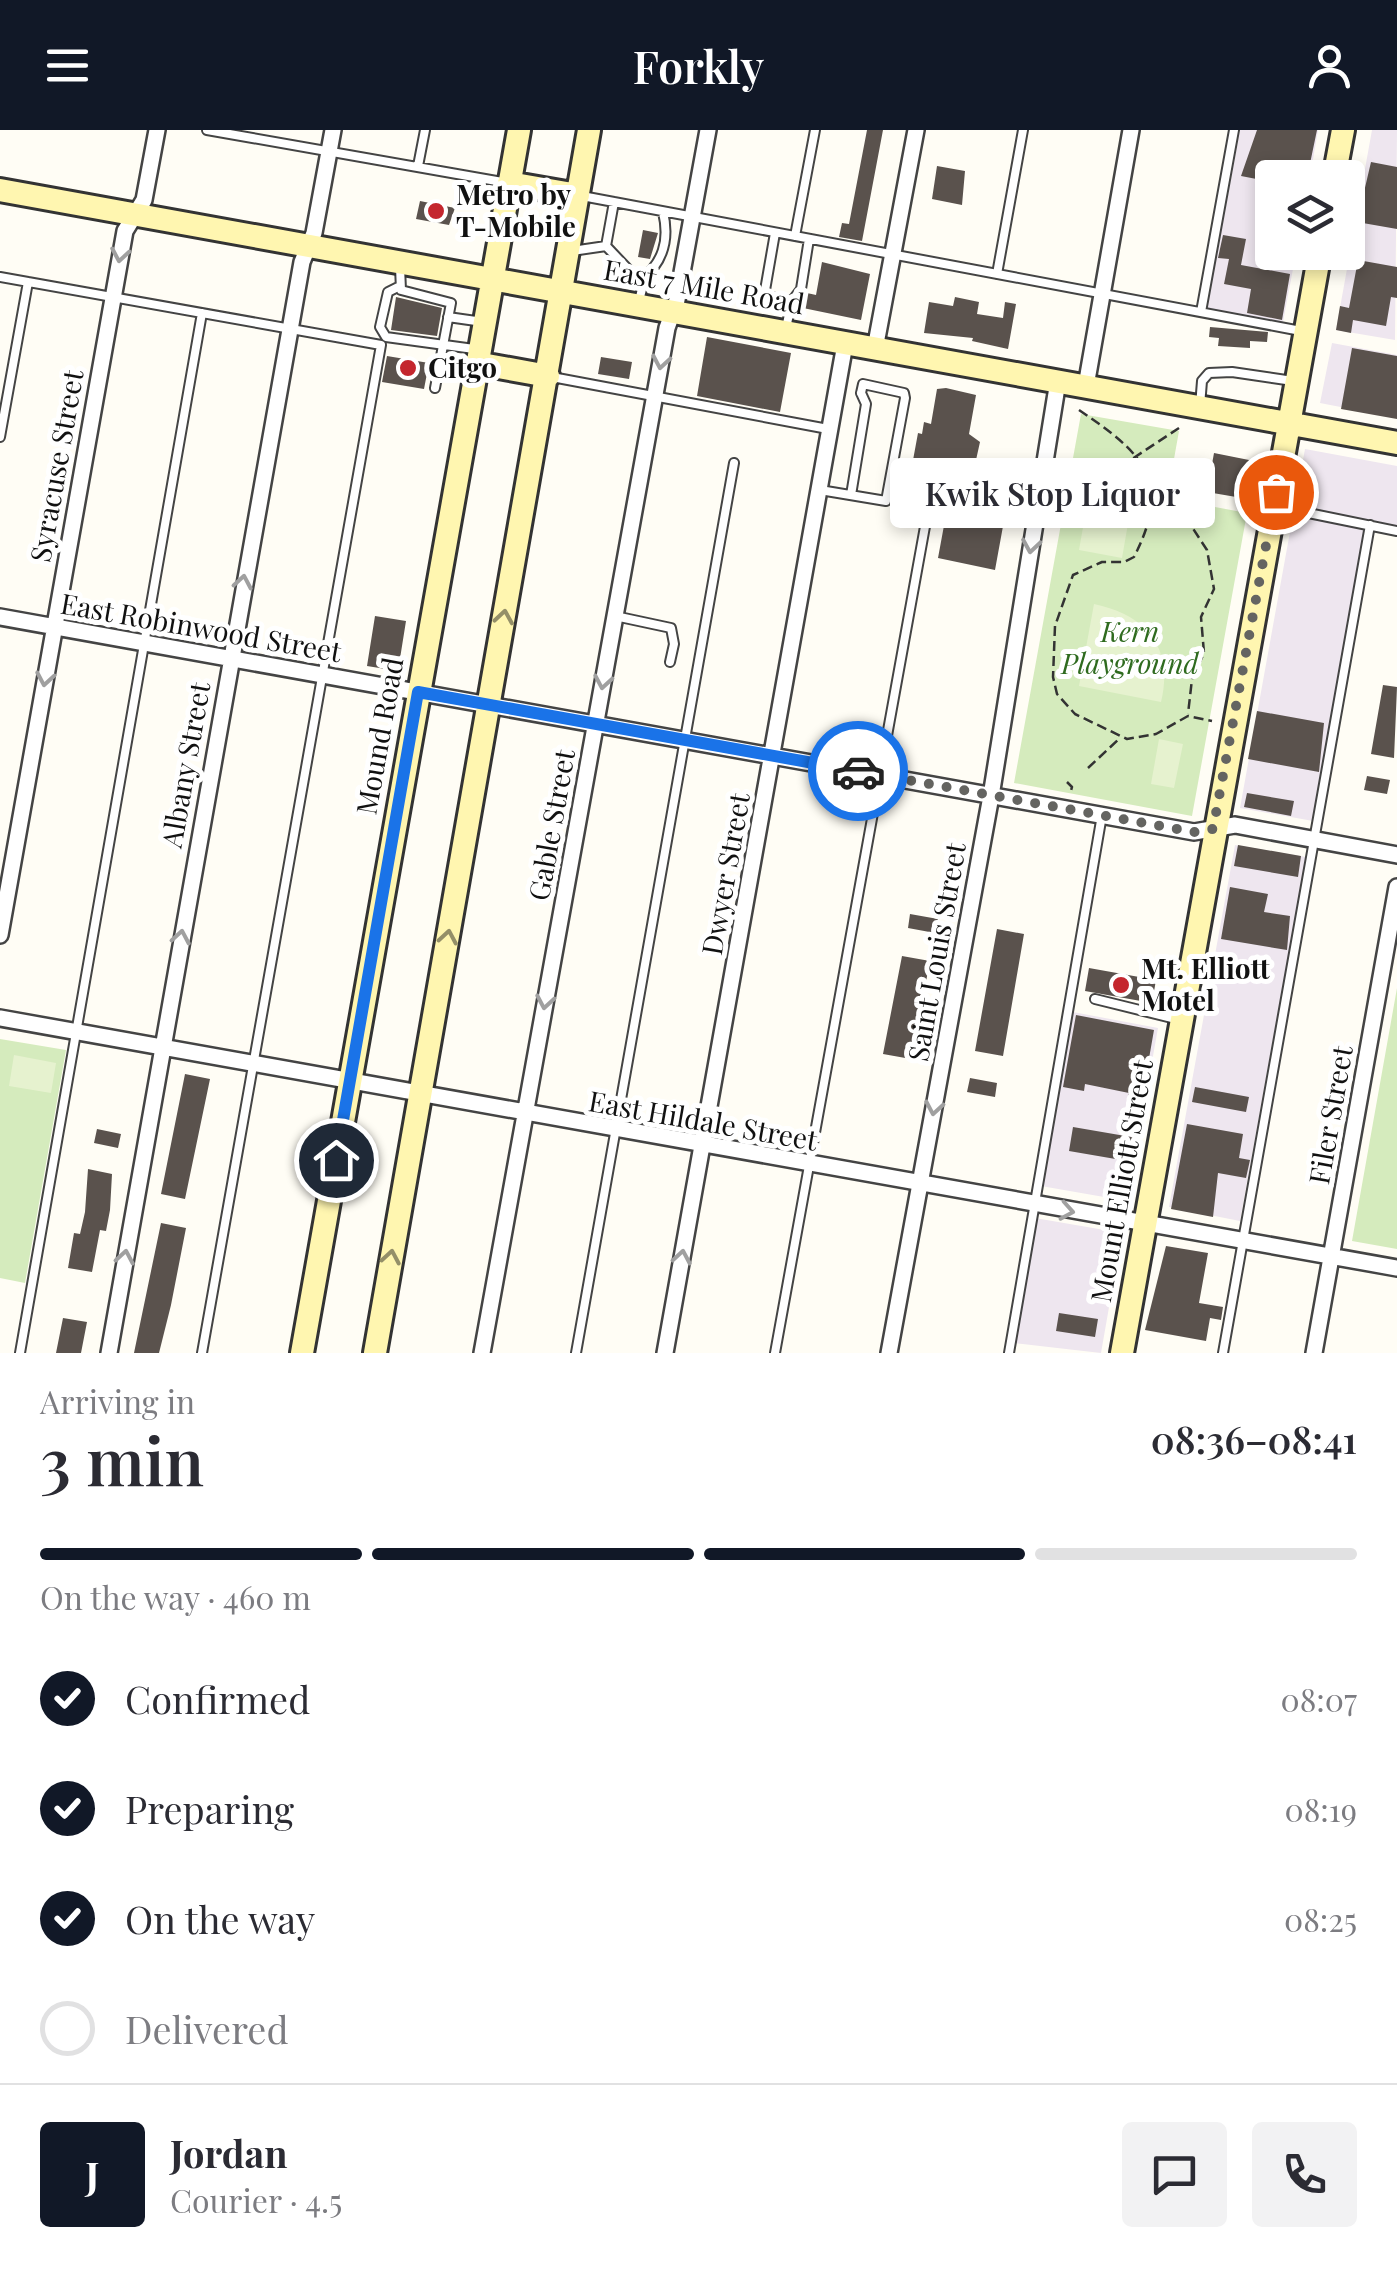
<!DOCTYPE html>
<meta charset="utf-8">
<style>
body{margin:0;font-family:"Playfair Display",serif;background:#f2f2f3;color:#2b2b33;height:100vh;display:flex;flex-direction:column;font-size:38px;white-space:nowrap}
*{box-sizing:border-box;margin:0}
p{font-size:32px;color:#7c7c81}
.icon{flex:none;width:55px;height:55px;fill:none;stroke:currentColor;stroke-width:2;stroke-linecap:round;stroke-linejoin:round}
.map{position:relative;height:1223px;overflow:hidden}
.panel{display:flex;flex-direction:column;background:#fff;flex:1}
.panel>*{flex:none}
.buttons{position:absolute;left:1255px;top:30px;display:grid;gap:20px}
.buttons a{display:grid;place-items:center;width:110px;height:110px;border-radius:10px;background:#fff;box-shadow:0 5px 15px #0003;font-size:50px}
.pin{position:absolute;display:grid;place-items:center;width:85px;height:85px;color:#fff;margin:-42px;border:5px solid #fff;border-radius:50%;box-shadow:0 2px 10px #0007}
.courier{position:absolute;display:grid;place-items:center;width:100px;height:100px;margin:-50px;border:8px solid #1a73e8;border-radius:50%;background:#fff;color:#222;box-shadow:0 2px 12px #0007}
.bubble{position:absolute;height:70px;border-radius:10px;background:#fff;box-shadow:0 5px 15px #0003;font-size:32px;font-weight:600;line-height:70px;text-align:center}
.headline em{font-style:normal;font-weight:600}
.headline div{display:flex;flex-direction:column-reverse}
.headline{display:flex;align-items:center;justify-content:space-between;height:170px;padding:0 40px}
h1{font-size:65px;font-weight:600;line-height:75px}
.bar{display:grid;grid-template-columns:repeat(4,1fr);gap:15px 10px;align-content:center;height:120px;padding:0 40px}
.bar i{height:12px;border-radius:8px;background:#e1e1e2}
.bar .on{background:#111827}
.bar p{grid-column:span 4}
.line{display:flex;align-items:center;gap:25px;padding:0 40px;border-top:2px solid #e1e1e2}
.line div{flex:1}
.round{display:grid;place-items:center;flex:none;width:105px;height:105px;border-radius:10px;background:#f2f2f3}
ol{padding:0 40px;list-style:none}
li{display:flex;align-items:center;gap:30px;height:110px}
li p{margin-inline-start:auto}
li .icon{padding:10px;border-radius:50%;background:#111827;color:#fff;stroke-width:4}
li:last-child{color:#7c7c81}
li i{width:55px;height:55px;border:5px solid #e1e1e2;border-radius:50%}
header{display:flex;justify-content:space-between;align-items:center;height:130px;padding:0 40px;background:#111827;color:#fff;font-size:45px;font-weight:600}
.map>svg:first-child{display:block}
</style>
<header><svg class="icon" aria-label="menu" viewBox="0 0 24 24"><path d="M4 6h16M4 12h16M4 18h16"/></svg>Forkly<svg class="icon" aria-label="person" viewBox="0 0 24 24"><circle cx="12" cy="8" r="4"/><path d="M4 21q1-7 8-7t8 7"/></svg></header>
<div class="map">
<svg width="1397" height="1223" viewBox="0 0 1397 1223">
<rect width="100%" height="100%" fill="#fffdf5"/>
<path fill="#eee6ef" d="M1240,0h78l-8,47 -38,1v74l24,1 -13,69 -76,-14z
M1372,0h25l-2,210 -59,-10z
M1332,213l65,12v63l-77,-15z
M1305,319l92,17v60l-29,-4 -55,299 -73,-13z
M1235,715l71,12 -66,364 -71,-14z
M1073,882l85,16 -31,173 -86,-15z
M1035,1088l87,15 -21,120 -88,-10z"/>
<path fill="#d5ebbd" d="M1081,284l98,17 -12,67 80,15 -55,303 -178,-33z
M1397,858v261l-45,-8z
M0,909l66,11 -41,233 -25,-5z"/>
<path fill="#e6f2cf" d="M1090,358l43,7 -11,63 -43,-8z
M1094,474c53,11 80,44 67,98l-82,-16z
M1159,609l24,5 -9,44 -23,-4z
M14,925l42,8 -5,30 -42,-7z"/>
<path fill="#5a524d" d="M867,0h16l-21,111 -23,-4 3,-14 7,1z
M1257,0h60l-10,48h-35v4l-31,-6z
M1371,32l26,5v62l-40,-7z
M937,36l28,5 -3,34 -30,-6z
M420,71l35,7 -6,17 -33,-6z
M643,100l15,3 -8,26 -12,-2z
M1223,105l23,4 -5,26 49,9 -8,46 -35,-7 4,-24 -27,-5 5,-25 -11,-1z
M1358,130l39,7v31l-6,-1 -5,29 -33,-6 -2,13 -15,-3 4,-24 9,2z
M822,132l48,12 -9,46 -58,-12 4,-15 9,2z
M396,167l46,11 -5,28 -46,-6z
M955,167l24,5 -2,12 26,4 2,-16 11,2 -8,45 -36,-8 1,-3 -49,-5 5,-31 24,4z
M1210,197l58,5 -1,10 -17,-1v7l-32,-2 1,-8 -10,-1z
M707,207l84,16 -11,59 -83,-16z
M1352,218l45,8v63l-56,-10z
M387,226l42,7 -5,26 -42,-7z
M601,227l31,5 -3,17 -31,-5z
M946,258l30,7 -7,39 11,8 -4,18 38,6 -19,104 -57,-12 12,-65 -32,-6 3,-14 -10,-2 7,-38 4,1 2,-12 7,2 6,-35z
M1214,323l35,7 -7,38 -35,-6z
M375,486l31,5 -8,50 -31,-5z
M1383,555l14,2 -3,71 -23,-4z
M1257,581l67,12 -5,49 -71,-13z
M1367,646l23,4 -3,14 -23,-4z
M1247,663l47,8 -3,15 -47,-9z
M1238,715l63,11 -3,21 -64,-11z
M1230,757l38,7 -4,18 26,4 -3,34 -66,-11z
M910,784l28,5 -3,14 -27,-5z
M997,799l27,5 -21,122 -28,-5z
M902,826l28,5 -19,98 -28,-5z
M1089,838l67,12 -4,23 -67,-12z
M1076,885l78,15 -13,74 -14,-3 2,-8 -44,-9 -1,7 -21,-4z
M185,944l25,5 -25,120 -24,-5z
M970,948l27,5 -2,14 -28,-5z
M1195,957l54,10 -3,15 -54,-10z
M1187,994l56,10 -4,24 11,2 -4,18 -28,-5 -5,44 -42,-8z
M1073,997l64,11 -4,24 -64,-11z
M97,999l24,5 -3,14 -24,-5z
M88,1039l24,5 -2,36 -4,21 -6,-1 -8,42 -24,-4 6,-35 6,1 5,-22z
M161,1093l25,5 -15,77 -12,48h-25z
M1166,1116l42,7 -9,50 24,4 -2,13 -11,-2 -4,23 -61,-11z
M1059,1183l39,6 -3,18 -39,-6z
M63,1188l24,4 -6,31h-25z"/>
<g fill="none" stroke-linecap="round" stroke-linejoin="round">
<defs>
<path id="lane" d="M207,0l301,53
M418,36l7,-36
M582,66l719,135
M775,103l-11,63 28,5
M795,106l20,-106
M606,116l37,39 -4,16
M572,121l34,-5 8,-44
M400,137l1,23 50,13 -16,85
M997,144l26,-144
M0,147l381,68 -179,1008
M640,151c23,-18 30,-40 23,-69
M398,157l-10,5 -8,35 6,10 88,12
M1201,182l33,-182
M448,187l35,5
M786,198l6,-27 9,-12 8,-50
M552,247l276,52
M1200,276l2,-25 7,-8 23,-1 61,9
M0,307l28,-155
M820,360l66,11 19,-103 -1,-5 -41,-9 -2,9
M851,365l15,-91 -5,-11
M1279,377l118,24
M615,486l56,12 3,16 -4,18
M1095,869l85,21
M20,1223l182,-1040
M576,1223l158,-890
M775,1223l151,-832
M1009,1223l93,-538
M1223,1223l147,-828"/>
<path id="street" d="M875,219l41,-219
M1086,256l45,-256
M0,487l1194,215 41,-7 162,30
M0,805l125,-704 19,-31 13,-70
M0,888l1397,250
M109,1223l193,-1091 12,-29 19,-103
M482,1223l185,-1025 10,-28 31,-170
M665,1223l180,-1009
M889,1223l102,-557 67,-415
M1314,1223l83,-466"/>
<path id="secondary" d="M1334,48l9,-48
M509,53l69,12
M0,60l1397,253
M476,233l72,13
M302,1223l217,-1223
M375,1223l214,-1223
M1122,1223l198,-1101"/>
</defs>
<use href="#lane" stroke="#444" stroke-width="12"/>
<use href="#street" stroke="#444" stroke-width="20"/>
<use href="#secondary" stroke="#333" stroke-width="28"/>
<path stroke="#333" stroke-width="2.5" stroke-dasharray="10 5" stroke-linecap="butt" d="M1079,280c64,43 94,71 55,147l-10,5h-22l-29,13 -18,51 -2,51 4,17 18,20 52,25 29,-5 32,-18 24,5
M1060,342l69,-11 50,-33
M1066,356l24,4
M1154,383l34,8 19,29 7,39 -13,28 3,36 -12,26 -4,35
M1088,638l32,-30
M1067,652l5,5 -2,7"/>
<use href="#lane" stroke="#fff" stroke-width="8"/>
<use href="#street" stroke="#fff" stroke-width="15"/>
<use href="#secondary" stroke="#fff6b0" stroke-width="22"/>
</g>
<defs><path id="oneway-chevron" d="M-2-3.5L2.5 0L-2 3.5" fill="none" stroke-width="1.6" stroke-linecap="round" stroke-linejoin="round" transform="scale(2.5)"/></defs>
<g stroke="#a0a0a0">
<use href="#oneway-chevron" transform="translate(120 125) rotate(100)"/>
<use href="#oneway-chevron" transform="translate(661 232) rotate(100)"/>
<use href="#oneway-chevron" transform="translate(1031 416) rotate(99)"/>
<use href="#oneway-chevron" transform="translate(243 452) rotate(-80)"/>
<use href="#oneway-chevron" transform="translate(45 549) rotate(100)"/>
<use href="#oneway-chevron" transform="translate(603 552) rotate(100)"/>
<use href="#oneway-chevron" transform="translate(181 807) rotate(-80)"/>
<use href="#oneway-chevron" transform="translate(545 872) rotate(100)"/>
<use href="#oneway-chevron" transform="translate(934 978) rotate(100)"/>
<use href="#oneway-chevron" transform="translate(1067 1081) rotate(10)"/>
<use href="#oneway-chevron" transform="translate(125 1127) rotate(-80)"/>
<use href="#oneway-chevron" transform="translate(682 1127) rotate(-80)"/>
</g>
<g stroke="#948f68">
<use href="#oneway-chevron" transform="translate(504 487) rotate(-81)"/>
<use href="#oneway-chevron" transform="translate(448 807) rotate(-80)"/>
<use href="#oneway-chevron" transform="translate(391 1127) rotate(-80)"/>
</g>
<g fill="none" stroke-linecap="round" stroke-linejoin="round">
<path stroke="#646461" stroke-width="10" stroke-dasharray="0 18" d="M858,641l336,61 19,-3 63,-337"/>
<path stroke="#1a73e8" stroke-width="12" d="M336,1030l82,-468 440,79"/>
</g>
<g fill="#c4262e" stroke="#fff" stroke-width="4">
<circle cx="436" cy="81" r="10"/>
<circle cx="408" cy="238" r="10"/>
<circle cx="1121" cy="855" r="10"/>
</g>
<g text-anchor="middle" stroke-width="10" stroke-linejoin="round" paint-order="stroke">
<g font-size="28" font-weight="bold" fill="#111" stroke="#fff" text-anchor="start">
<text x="456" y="75">Metro by<tspan x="456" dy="32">T-Mobile</tspan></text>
<text x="428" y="248">Citgo</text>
<text x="1141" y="849">Mt. Elliott<tspan x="1141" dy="32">Motel</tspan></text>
</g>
<g font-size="28" fill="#111" stroke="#fff">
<text transform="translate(704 157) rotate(10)" y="10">East 7 Mile Road</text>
<text transform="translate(57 336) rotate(-80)" y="10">Syracuse Street</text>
<text transform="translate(201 498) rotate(10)" y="10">East Robinwood Street</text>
<text transform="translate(380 606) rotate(-80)" y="10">Mound Road</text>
<text transform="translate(186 635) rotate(-80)" y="10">Albany Street</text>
<text transform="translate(552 695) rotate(-80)" y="10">Gable Street</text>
<text transform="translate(726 744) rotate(-80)" y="10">Dwyer Street</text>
<text transform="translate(937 822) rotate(-80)" y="10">Saint Louis Street</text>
<text transform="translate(1331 985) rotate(-80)" y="10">Filer Street</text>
<text transform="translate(703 991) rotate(10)" y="10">East Hildale Street</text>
<text transform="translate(1122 1051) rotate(-80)" y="10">Mount Elliott Street</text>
</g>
<g font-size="28" font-style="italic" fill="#2f6b1f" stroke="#fff">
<text x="1130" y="512">Kern<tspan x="1130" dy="32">Playground</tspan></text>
</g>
</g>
</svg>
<div class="buttons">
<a><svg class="icon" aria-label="layers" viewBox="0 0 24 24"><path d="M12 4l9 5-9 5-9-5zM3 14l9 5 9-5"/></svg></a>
</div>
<div class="pin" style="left:1276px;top:362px;background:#ea580c"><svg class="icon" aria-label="bag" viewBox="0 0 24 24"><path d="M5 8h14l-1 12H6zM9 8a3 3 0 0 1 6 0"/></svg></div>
<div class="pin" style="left:336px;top:1030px;background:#1f2937"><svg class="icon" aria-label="home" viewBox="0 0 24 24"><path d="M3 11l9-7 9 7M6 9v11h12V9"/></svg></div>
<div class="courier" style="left:858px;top:641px"><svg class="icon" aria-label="car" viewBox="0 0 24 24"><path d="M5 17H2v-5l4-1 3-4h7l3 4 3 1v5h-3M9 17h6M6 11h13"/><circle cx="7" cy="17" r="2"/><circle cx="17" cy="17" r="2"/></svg></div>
<div class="bubble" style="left:890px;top:328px;width:325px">Kwik Stop Liquor</div>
</div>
<section class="panel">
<div class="headline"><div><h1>3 min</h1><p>Arriving in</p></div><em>08:36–08:41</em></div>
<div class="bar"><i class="on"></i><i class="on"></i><i class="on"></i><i></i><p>On the way · 460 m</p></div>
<ol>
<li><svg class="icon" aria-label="check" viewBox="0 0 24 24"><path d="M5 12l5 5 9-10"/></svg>Confirmed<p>08:07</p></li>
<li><svg class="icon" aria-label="check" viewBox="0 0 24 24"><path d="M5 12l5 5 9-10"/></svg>Preparing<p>08:19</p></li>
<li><svg class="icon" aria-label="check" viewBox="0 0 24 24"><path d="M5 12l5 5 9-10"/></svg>On the way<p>08:25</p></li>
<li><i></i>Delivered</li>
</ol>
<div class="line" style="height:180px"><b class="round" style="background:#111827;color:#fff">J</b><div><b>Jordan</b><p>Courier · 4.5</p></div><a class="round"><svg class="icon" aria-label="chat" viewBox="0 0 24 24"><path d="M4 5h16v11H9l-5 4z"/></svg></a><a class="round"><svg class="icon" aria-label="phone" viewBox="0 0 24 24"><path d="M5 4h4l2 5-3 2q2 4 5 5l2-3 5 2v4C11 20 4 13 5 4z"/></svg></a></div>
</section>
